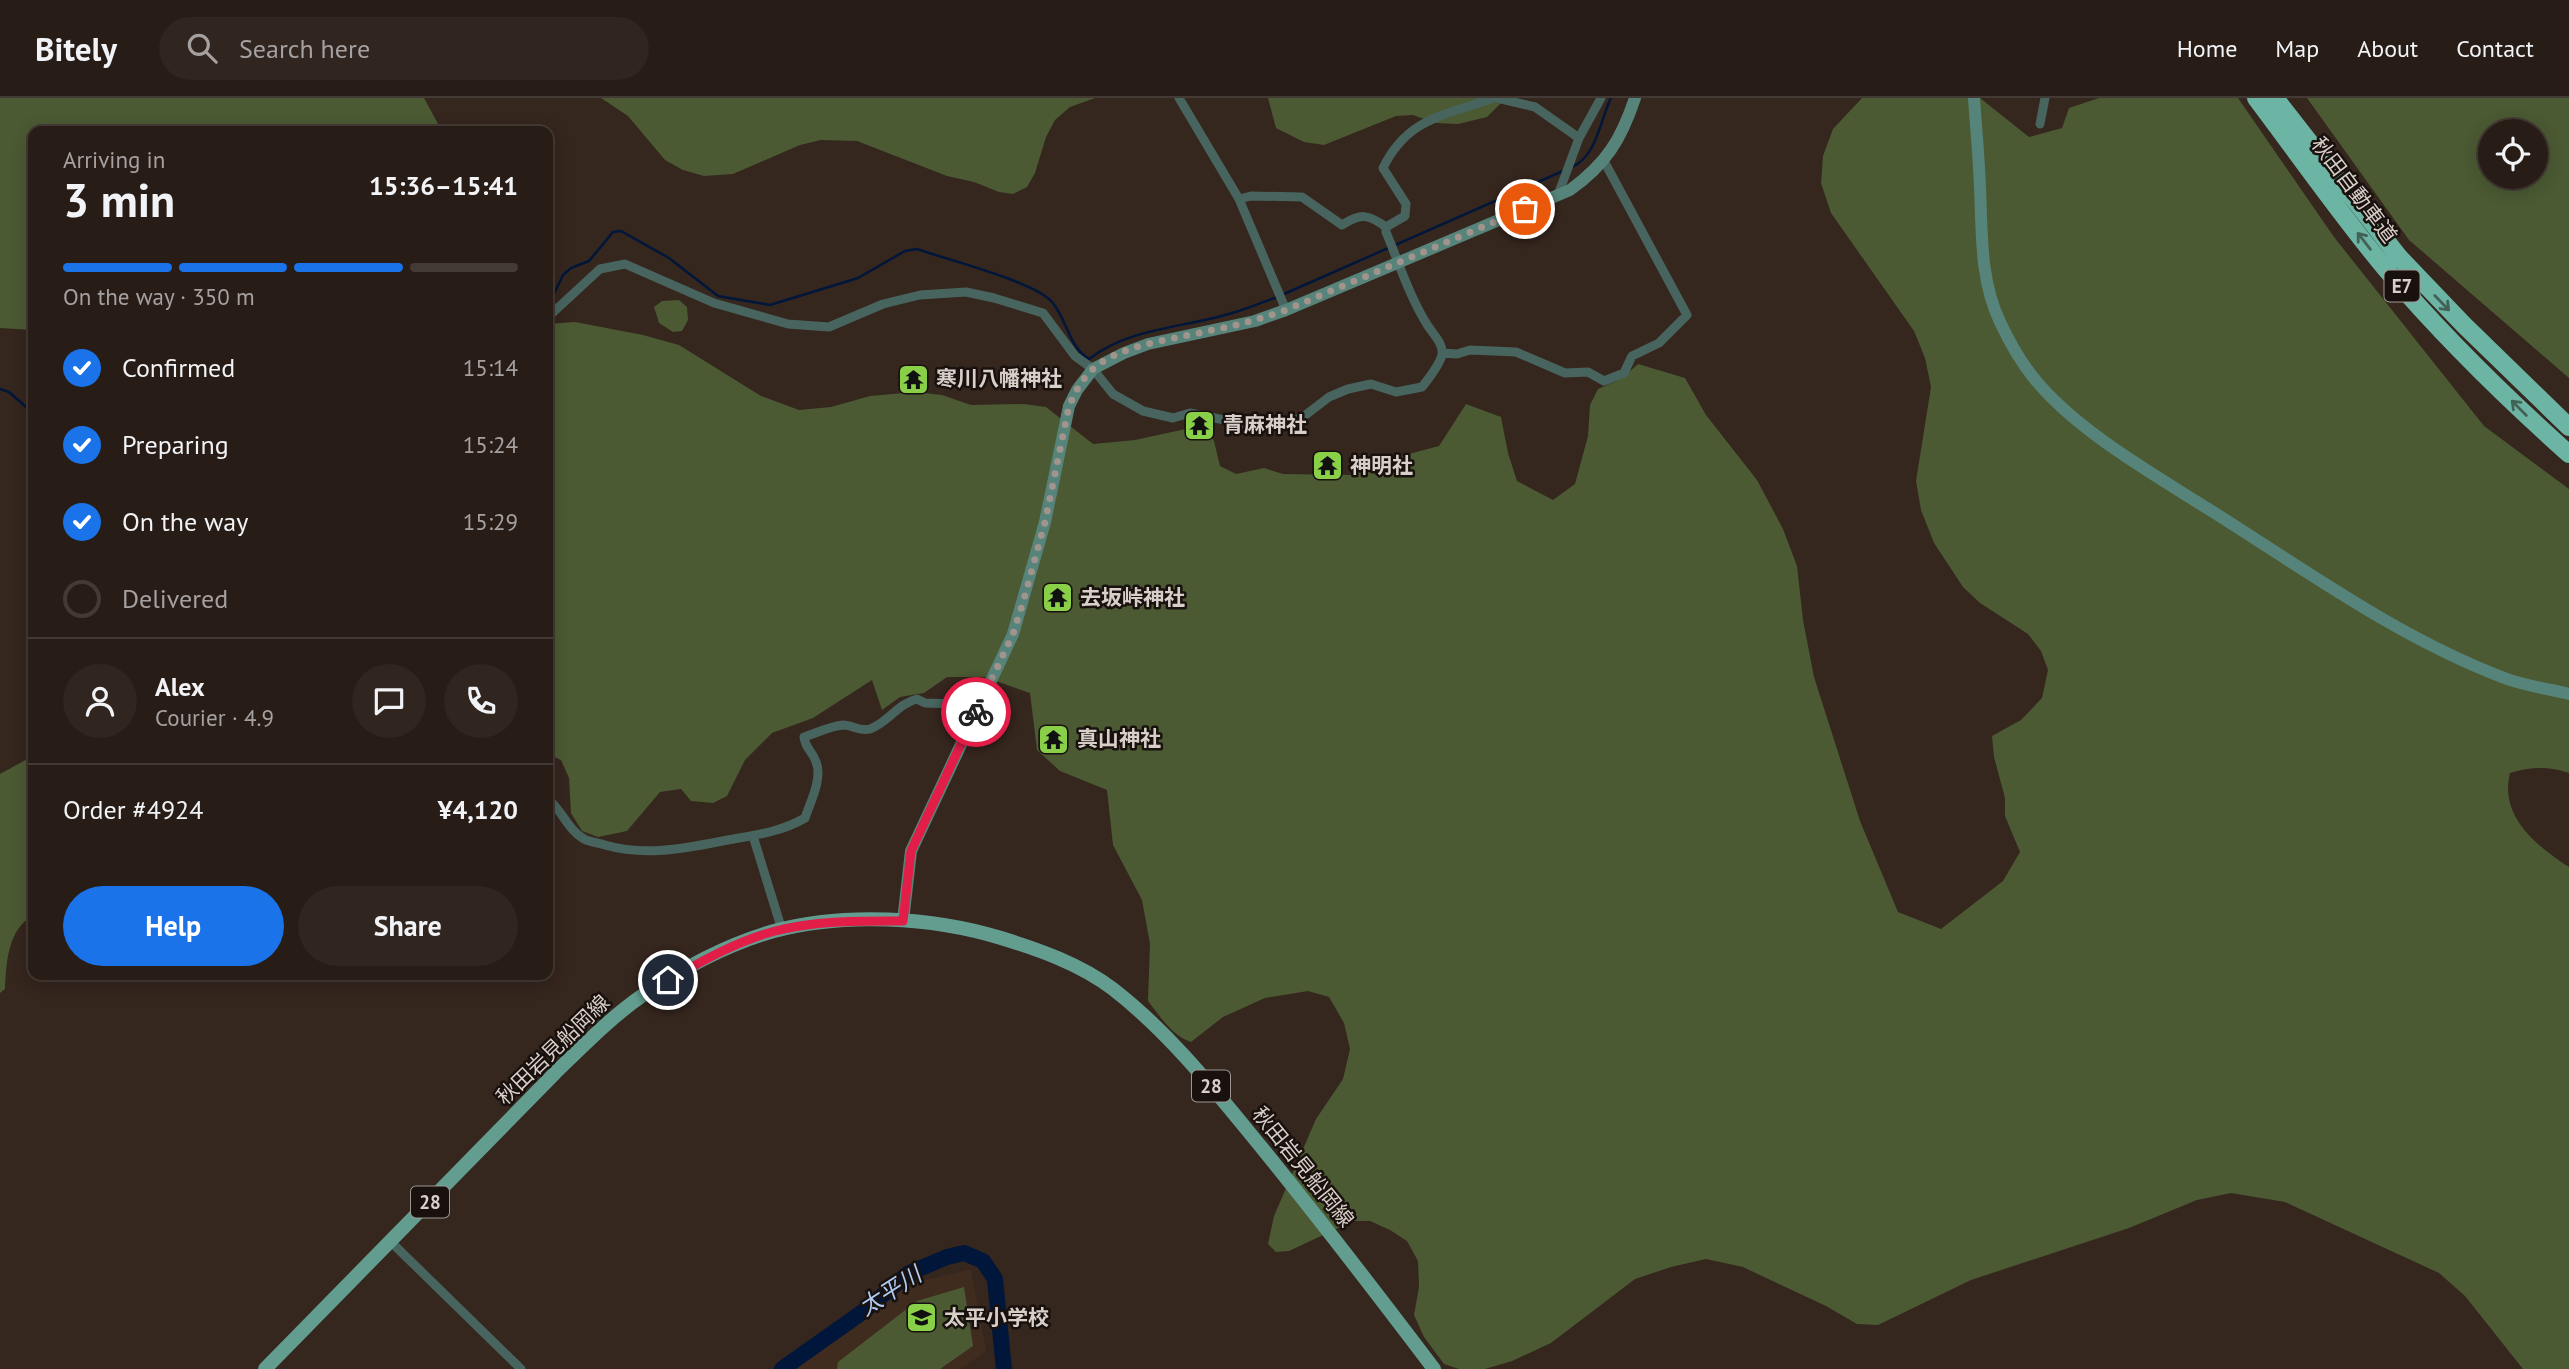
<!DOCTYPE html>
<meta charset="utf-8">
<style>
body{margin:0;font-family:"PT Sans","Noto Sans JP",sans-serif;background:#30251f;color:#f1f3f6;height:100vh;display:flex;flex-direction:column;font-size:26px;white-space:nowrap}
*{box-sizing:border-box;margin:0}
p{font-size:23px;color:#a5a1a1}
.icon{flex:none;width:38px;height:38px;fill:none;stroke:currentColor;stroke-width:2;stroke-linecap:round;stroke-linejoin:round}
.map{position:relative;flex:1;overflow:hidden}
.sheet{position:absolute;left:28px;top:28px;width:525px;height:854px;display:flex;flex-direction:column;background:#281c16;border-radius:14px;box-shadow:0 4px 18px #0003,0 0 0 2px #443a35}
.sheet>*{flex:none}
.controls{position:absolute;left:2478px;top:21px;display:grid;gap:14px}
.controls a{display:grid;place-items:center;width:70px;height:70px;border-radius:50%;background:#281c16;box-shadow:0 4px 18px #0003,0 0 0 2px #443a35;font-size:35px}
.pin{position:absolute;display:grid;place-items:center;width:60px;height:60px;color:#fff;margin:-30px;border:4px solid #fff;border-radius:50%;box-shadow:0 2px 7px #0007}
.courier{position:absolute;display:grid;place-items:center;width:70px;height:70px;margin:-35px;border:5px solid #e11d48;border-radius:50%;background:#fff;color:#222;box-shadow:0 2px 9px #0007}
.head em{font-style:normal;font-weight:700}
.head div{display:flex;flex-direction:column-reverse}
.head{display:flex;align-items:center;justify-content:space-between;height:119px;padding:0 35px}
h1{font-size:46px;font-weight:700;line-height:52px}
.bar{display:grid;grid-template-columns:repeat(4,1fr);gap:10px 7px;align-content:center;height:84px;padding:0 35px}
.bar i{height:9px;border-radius:5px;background:#443a35}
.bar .active{background:#1a73e8}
.bar p{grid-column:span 4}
.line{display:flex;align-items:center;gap:18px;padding:0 35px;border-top:2px solid #443a35}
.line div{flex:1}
.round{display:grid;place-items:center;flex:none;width:74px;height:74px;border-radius:37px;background:#30251f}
ol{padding:0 35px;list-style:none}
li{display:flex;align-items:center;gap:21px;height:77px}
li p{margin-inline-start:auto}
li .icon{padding:7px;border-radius:50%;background:#1a73e8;color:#fff;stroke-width:4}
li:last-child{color:#a5a1a1}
li i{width:38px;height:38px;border:4px solid #443a35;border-radius:50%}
.primary-button{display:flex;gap:14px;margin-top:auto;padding:14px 35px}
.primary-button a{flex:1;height:80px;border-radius:42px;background:#1a73e8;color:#fff;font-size:28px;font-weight:700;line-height:80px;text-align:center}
.primary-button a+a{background:#30251f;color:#f1f3f6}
header{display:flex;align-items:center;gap:42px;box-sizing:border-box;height:98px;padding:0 35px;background:#281c16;border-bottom:2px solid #443a35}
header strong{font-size:33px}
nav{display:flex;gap:38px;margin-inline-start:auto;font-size:24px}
.search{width:490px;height:63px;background:#30251f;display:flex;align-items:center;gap:18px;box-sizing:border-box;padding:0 24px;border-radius:38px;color:#a5a1a1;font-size:26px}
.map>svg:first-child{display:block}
</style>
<header>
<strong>Bitely</strong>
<div class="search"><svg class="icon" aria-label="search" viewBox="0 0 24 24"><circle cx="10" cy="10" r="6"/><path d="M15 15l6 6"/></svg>Search here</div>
<nav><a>Home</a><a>Map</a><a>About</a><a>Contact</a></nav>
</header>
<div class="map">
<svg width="2569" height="1271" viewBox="0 0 2569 1271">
<rect width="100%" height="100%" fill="#35261e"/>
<path fill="#402b1f" d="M971,1171l15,82 -25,18h-165l109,-84z"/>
<path fill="#4b5a33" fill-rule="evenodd" d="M0,0h424l18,33h-409v199l-33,-2z
M601,0h494l-25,9 -15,13 -9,17 -11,36 -8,14 -14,7 -14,-2 -25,-10 -27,-6 -90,-35 -36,-1 -21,5 -67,29 -29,2 -21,-6 -18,-10 -37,-44z
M1268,0h238l-19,19 -29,7 -23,-1 -22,-8 -17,1 -72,29 -20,-3 -28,-14z
M1862,0h118l49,39 33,-9 7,-20 30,-10h139l96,139 150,189 85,63v284c-21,-7 -38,-6 -59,0 -11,44 27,73 59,94v502h-46l-58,-73 -26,-23 -154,-71 -54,-9 -34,7 -68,28 -158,52 -93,45 -21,-1 -31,-18 -83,-39 -37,-8 -35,8 -36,12 -84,64 -39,18 -27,8h-26l-15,-5 -20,-27 -10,-22 5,-28 -1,-26 -11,-20 -17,-11 -20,-9h-17l-64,30 -13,1 -8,-8 6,-28 42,-97 27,-40 7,-30 -6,-26 -15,-26 -21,-6 -43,7 -42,19 -32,25c-18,-5 -32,-27 -43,-41l2,-57 -8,-44 -29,-55 -6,-55 -47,-19 -23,-21 -7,-57 -46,-16h-37l-23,16 -24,4 -18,13 -10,-30 -59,38 -41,15 -27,27 -18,36 -14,7 -22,-2 -10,-12 -21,3 -33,39 -29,6 -16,-6 -11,-18 -2,-35 -8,-18 -13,-6v-430l27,-2 68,13 36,10 82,51 38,14 32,-3 39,-11 45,-4 27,3 29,10 53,-1 22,3 47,37 42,-4 69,-15 10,16 6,25 16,8 28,-6 19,6 68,1 58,-21 30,-8 27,-42 35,13 7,36 9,28 36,19 22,-16 13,-48 2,-31 8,-16 23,-10 17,-15 47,14 21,37 51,65 26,49 14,37 6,54 11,57 46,144 38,91 43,17 62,-48 17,-29 -15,-36v-18l-11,-41 -2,-21 29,-16 21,-22 6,-28 -7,-19 -13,-17 -48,-31 -17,-16 -29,-44 -13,-33 -5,-29 15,-94 -6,-29 -11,-27 -83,-118 -10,-30 2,-27 10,-27z
M2307,0h262v280l-160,-138zM2490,33h46v46h-46z
M679,202l8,7 1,13 -6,11 -9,1 -14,-9 -5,-16 8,-6z
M33,658v160c-25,12 -27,48 -28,73l-5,4v-219z
M964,1189l9,59 -33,23h-103l1,-7 79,-61z"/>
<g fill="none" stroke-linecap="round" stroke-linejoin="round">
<path stroke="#00163a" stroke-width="2.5" d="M1572,69c25,-11 28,-47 39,-69
M1284,196l279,-123
M548,208l15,-31 8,-7 18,-7 24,-29 8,-1 48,27 49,38 52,9 88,-27 47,-27 12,-2c28,10 119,33 135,53 16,19 16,44 37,57 41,-32 96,-31 143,-46 15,-4 30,-11 46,-16
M0,291l9,3 24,21"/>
<path stroke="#00163a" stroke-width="16" d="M782,1271l82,-58 45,-38 38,-16 17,-4 19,8 12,18 9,90"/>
<path stroke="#48645e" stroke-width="9" d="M1179,0l60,101 47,111
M1497,0l38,9 44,31
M2040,26l5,-26
M1558,97l21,-57 22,-40
M1239,101l12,-3 51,1 40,28c19,-12 26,-11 44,2l19,-11 1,-12 -23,-36c25,-51 62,-52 110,-70
M548,219l52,-48 25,-5 89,39 74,21 41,3 54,-23 37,-9 46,-3 28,6 49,15 32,43 18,13 20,25 30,17 30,7 17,-5 54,11 33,3 26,-10 26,-20 19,-8 23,-5 25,8 26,-5c7,-9 17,-21 20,-32 2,-10 -8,-20 -14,-29 -18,-28 -29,-63 -42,-94v-5
M1442,255l15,1 13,-4 46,2 49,21 23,-1 16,9 20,-8 8,-17 27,-13 28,-28 -83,-154
M548,701c14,11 19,30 36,40 6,3 14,4 21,6 41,12 81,3 123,-5 27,-5 53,-8 77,-22 5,-15 18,-40 11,-56 -3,-10 -11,-14 -12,-25 12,-4 27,-11 39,-12 10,0 17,7 27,4 19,-7 27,-25 47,-30l8,4 30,1 21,7
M753,738l29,94
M391,1144l130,127"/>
<path stroke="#57847a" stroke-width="12" d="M1974,0c2,30 5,60 6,90 2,45 0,92 20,134 9,19 20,39 33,55 46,58 136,106 199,147 89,57 176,118 275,155 20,7 42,10 62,15
M903,823l8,-70 102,-217 32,-112 24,-116 8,-16 16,-21 31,-16 24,-9 107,-23 31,-11 284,-120c36,-26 51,-50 65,-92"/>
<path stroke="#629d90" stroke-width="14" d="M265,1271l290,-296c28,-27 56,-56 88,-78 40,-27 85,-51 131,-64 70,-19 158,-14 227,7 39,12 79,26 112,51 58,45 103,103 149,159 59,73 116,147 172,221"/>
<path stroke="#6cb4a4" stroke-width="18" d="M2256,0c43,57 84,116 129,170 56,66 119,128 184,186
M2275,0l124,159 65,68 105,102"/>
</g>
<defs><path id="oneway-shaft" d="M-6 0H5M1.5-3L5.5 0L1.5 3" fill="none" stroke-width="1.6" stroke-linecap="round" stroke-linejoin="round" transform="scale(1.75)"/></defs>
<g stroke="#426258">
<use href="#oneway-shaft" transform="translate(2364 143) rotate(-128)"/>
<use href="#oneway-shaft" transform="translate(2442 205) rotate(46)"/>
<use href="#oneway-shaft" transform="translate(2519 310) rotate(-135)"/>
</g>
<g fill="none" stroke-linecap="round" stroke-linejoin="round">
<path stroke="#a0948d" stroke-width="7" stroke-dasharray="0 12.6" d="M976,614l37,-78 11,-35 21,-77 24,-116c6,-13 12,-26 23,-36 26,-25 82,-31 116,-39 27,-5 52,-12 78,-21l239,-101"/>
<path stroke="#e11d48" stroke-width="9" d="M668,882c34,-19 69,-39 107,-49 43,-11 85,-10 128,-10l8,-70 65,-139"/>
</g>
<defs>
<symbol id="temple-square" viewBox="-11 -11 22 22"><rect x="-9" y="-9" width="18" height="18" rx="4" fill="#89cf48" stroke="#18110d"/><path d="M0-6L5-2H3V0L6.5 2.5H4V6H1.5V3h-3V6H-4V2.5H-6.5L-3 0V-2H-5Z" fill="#111"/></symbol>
<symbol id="school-square" viewBox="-11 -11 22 22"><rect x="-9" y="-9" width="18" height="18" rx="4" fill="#89cf48" stroke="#18110d"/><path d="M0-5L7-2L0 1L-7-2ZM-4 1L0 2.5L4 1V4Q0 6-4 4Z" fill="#111"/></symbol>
</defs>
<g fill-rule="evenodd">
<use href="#temple-square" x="896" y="264" width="35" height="35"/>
<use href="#temple-square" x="1182" y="310" width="35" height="35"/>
<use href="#temple-square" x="1310" y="350" width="35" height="35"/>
<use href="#temple-square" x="1040" y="482" width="35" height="35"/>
<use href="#temple-square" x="1036" y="624" width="35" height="35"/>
<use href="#school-square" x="904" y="1202" width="35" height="35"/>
</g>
<g text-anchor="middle" stroke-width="5" stroke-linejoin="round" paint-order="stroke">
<g fill="#18110d" stroke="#9f9691" stroke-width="2">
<rect x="2384.5" y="172.5" width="35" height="31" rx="5"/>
<rect x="1192" y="972.5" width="38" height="31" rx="5"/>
<rect x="411" y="1088.5" width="38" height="31" rx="5"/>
</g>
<g font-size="19" font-weight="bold" fill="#d9cfc9">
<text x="2402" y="195">E7</text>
<text x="1211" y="995">28</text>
<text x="430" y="1111">28</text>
</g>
<g font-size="21" fill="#d9cfc9" stroke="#18110d">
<text transform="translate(2354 92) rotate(53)" y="7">秋田自動車道</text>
<text transform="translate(553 952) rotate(-44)" y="7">秋田岩見船岡線</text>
<text transform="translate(1303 1069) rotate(51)" y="7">秋田岩見船岡線</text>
</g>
<g font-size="21" font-weight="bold" fill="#d9cfc9" stroke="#18110d" text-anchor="start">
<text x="936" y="288">寒川八幡神社</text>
<text x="1223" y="334">青麻神社</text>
<text x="1350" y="375">神明社</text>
<text x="1080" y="507">去坂峠神社</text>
<text x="1077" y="648">真山神社</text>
<text x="944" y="1227">太平小学校</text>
</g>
<g font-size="23" font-style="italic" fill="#b0cbf3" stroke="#18110d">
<text transform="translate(890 1193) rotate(-33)" y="8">太平川</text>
</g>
</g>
</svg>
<div class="controls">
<a><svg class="icon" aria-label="locate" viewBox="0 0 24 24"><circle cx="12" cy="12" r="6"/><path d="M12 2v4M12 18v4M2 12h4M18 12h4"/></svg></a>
</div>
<div class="pin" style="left:1525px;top:111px;background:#ea580c"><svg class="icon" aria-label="bag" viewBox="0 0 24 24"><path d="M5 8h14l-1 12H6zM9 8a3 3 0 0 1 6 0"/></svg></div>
<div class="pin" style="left:668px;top:882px;background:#1f2937"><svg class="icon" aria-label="home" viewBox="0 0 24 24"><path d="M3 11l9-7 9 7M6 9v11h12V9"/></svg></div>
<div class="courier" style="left:976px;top:614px"><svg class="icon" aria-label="bike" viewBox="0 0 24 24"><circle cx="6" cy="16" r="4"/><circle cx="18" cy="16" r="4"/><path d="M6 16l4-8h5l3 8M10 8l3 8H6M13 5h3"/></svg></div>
<section class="sheet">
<div class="head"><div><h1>3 min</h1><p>Arriving in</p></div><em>15:36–15:41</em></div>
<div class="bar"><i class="active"></i><i class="active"></i><i class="active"></i><i></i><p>On the way · 350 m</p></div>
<ol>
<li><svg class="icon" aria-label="check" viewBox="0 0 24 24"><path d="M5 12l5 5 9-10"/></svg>Confirmed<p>15:14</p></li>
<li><svg class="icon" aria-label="check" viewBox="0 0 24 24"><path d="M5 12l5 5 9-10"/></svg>Preparing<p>15:24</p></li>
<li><svg class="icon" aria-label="check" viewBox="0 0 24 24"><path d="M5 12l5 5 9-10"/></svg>On the way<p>15:29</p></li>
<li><i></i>Delivered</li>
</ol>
<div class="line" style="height:126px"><a class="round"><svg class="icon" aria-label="person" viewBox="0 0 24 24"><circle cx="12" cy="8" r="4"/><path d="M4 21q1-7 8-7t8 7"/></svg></a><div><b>Alex</b><p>Courier · 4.9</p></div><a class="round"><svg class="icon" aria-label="chat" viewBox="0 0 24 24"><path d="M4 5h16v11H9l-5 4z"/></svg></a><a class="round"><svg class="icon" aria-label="phone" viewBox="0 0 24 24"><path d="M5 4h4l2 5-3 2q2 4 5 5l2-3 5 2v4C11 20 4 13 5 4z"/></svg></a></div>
<div class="line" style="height:91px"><div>Order #4924</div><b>¥4,120</b></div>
<div class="primary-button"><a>Help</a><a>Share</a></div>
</section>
</div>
